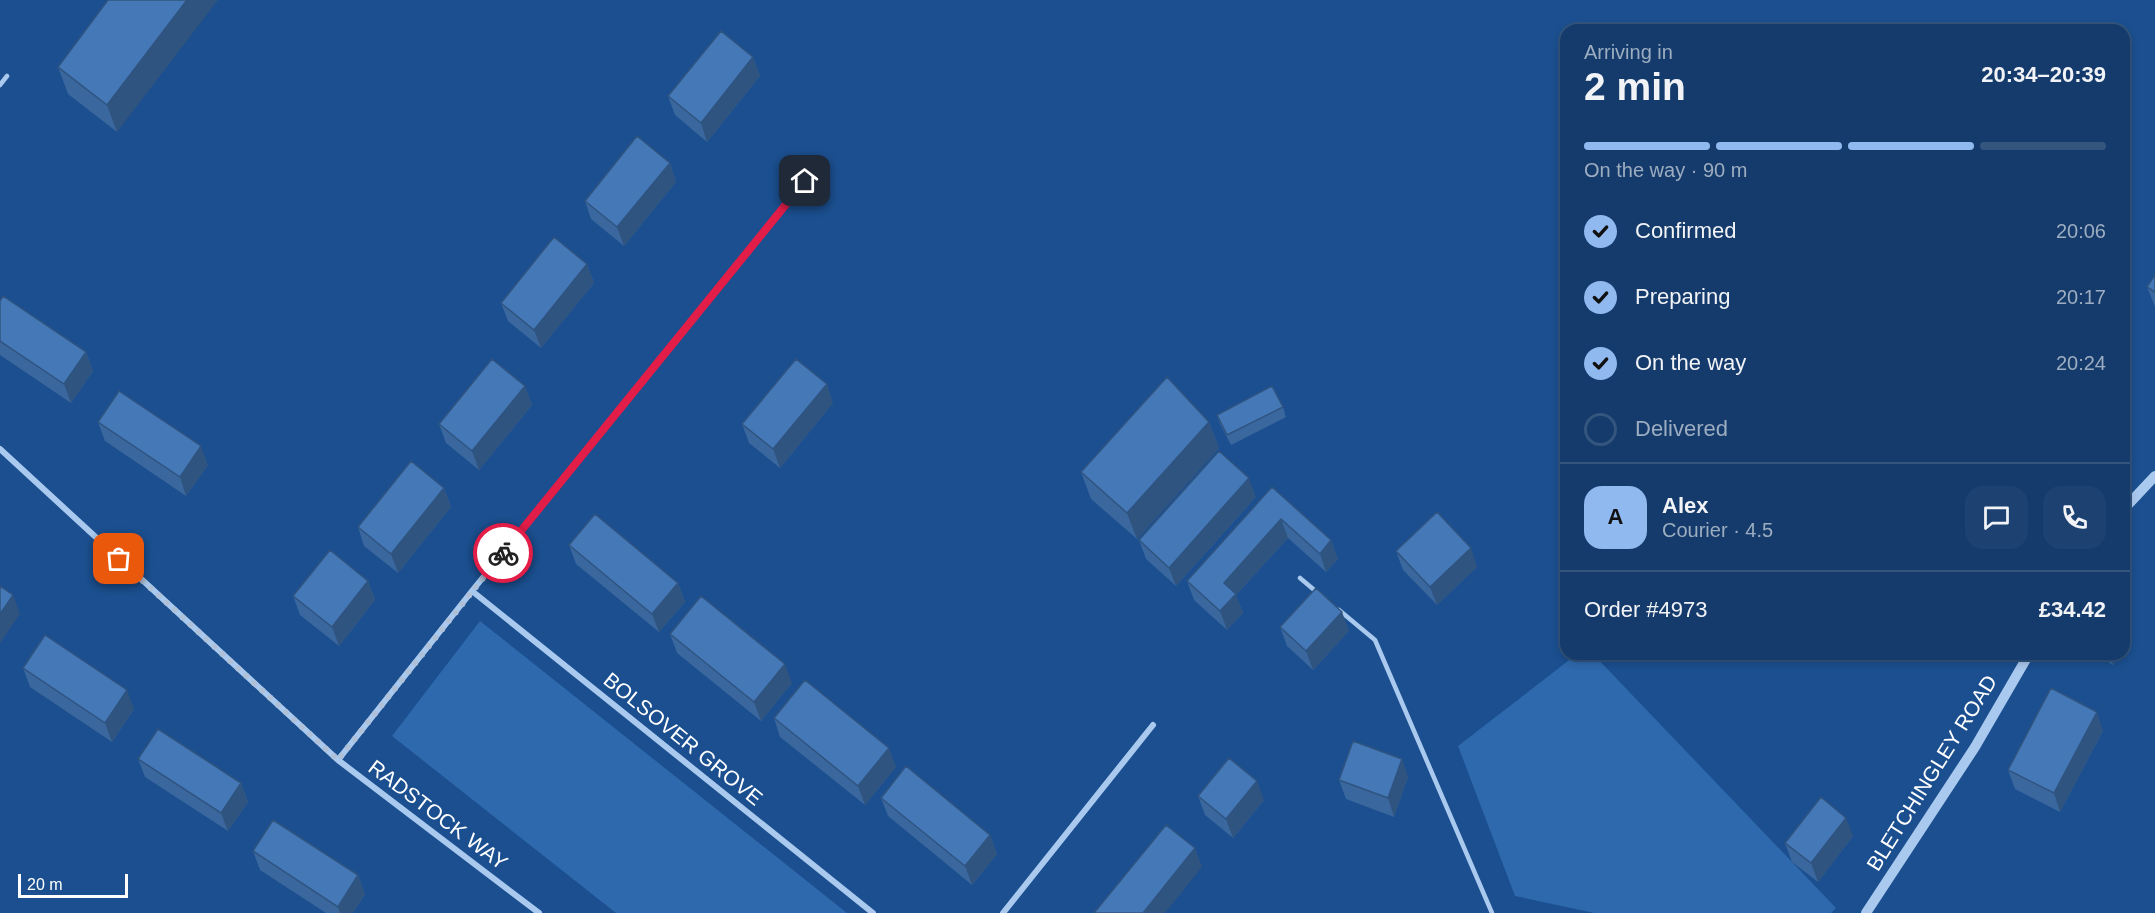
<!DOCTYPE html>
<meta charset="utf-8">
<style>
body{margin:0;font-family:Helvetica,sans-serif;background:#1d4271;color:#f1f3f6;height:100vh;display:flex;flex-direction:column;font-size:22px;white-space:nowrap}
*{box-sizing:border-box;margin:0}
p{font-size:20px;color:#9dadc1}
.icon{flex:none;width:33px;height:33px;fill:none;stroke:currentColor;stroke-width:2;stroke-linecap:round;stroke-linejoin:round}
.map{position:relative;flex:1;overflow:hidden}
.sheet{position:absolute;left:1560px;top:24px;width:570px;height:636px;display:flex;flex-direction:column;background:#143b6b;border-radius:18px;box-shadow:0 3px 9px #0003,0 0 0 2px #33557e}
.sheet>*{flex:none}
.scale{position:absolute;left:18px;bottom:15px;width:110px;box-sizing:border-box;padding-left:6px;border:3px solid #fff;border-top:0;font-size:16px;line-height:21px;white-space:nowrap;color:#fff;-webkit-text-stroke:4px #1b4f8f;paint-order:stroke}
.pin{position:absolute;display:grid;place-items:center;width:51px;height:51px;color:#fff;margin:-26px;border-radius:12px;box-shadow:0 3px 9px #0006}
.courier{position:absolute;display:grid;place-items:center;width:60px;height:60px;margin:-30px;border:4px solid #e11d48;border-radius:50%;background:#fff;color:#222;box-shadow:0 2px 8px #0007}
.summary em{font-style:normal;font-weight:600}
.summary div{display:flex;flex-direction:column-reverse}
.summary{display:flex;align-items:center;justify-content:space-between;height:102px;padding:0 24px}
h1{font-size:39px;font-weight:600;line-height:45px}
.bar{display:grid;grid-template-columns:repeat(4,1fr);gap:9px 6px;align-content:center;height:72px;padding:0 24px}
.bar i{height:8px;border-radius:4px;background:#33557e}
.bar .selected{background:#90b9f0}
.bar p{grid-column:span 4}
.line{display:flex;align-items:center;gap:15px;padding:0 24px;border-top:2px solid #33557e}
.line div{flex:1}
.round{display:grid;place-items:center;flex:none;width:63px;height:63px;border-radius:18px;background:#1d4271}
ol{padding:0 24px;list-style:none}
li{display:flex;align-items:center;gap:18px;height:66px}
li p{margin-inline-start:auto}
li .icon{padding:6px;border-radius:50%;background:#90b9f0;color:#111;stroke-width:4}
li:last-child{color:#9dadc1}
li i{width:33px;height:33px;border:3px solid #33557e;border-radius:50%}
.map>svg:first-child{display:block}
</style>
<div class="map">
<svg width="2155" height="913" viewBox="0 0 2155 913">
<rect width="100%" height="100%" fill="#1b4f8f"/>
<path fill="#2e69ad" d="M480,621l367,292h-231l-224,-177z
M1577,654h16l243,254 -5,5h-237l-79,-17 -57,-150z"/>
<g fill="none" stroke-linecap="round" stroke-linejoin="round">
<path stroke="#a9c9ee" stroke-width="4.5" d="M0,85l7,-9
M1300,578l19,16
M1339,610l36,30 117,273"/>
<path stroke="#a9c9ee" stroke-width="6" d="M0,449l338,311 201,153
M472,591l401,322
M338,760l134,-169 333,-410
M1003,913l150,-188"/>
<path stroke="#a9c9ee" stroke-width="10" d="M2124,509l31,-33
M1866,913l109,-166 54,-93"/>
</g>
<path fill="#3a679d" d="M108,0l9,132 -49,-38 -10,-27z
M753,57l7,19 -53,66 -32,-27 -7,-19z
M670,163l6,19 -52,64 -33,-27 -6,-18z
M587,264l7,19 -53,65 -33,-27 -7,-18z
M2155,275v32l-8,-20z
M0,301l86,51 7,19 -22,32 -71,-48z
M525,386l7,19 -53,65 -33,-27 -7,-19z
M833,403l-53,65 -31,-25 -7,-19z
M1283,407l3,10 -55,28 -11,-21 -3,-9z
M98,422l110,43 -22,31 -81,-55z
M1209,422l10,26 -82,91 -46,-40 -10,-27z
M1272,487l59,53 7,19 -12,13 -38,-34 -52,57 7,18 -16,17 -33,-30 -7,-19z
M444,488l7,19 -53,66 -34,-27 -6,-19z
M1256,497l-80,89 -30,-27 -7,-19z
M569,545l109,38 7,19 -26,30 -83,-68z
M1396,551l81,16 -40,38 -34,-35z
M368,581l7,19 -36,46 -39,-31 -7,-19z
M1280,627l69,4 -36,39 -26,-24z
M670,634l122,49 -31,38 -84,-68z
M2095,654h24l-6,11z
M23,668l111,41 -22,33 -82,-55z
M774,718l122,49 -31,38 -85,-68z
M2103,731l-43,81 -45,-23 -7,-19z
M138,759l103,24 7,19 -20,29 -83,-54z
M1408,777l-14,40 -48,-18 -7,-19z
M1198,796l66,4 -31,38 -28,-23z
M881,798l109,37 7,19 -25,31 -84,-69z
M1853,836l-35,46 -26,-20 -7,-19z
M253,851l105,24 7,19 -12,19h-27l-66,-43z"/>
<path fill="#305480" d="M187,0h31l-101,132 -10,-27z
M753,57l7,19 -53,66 -6,-19z
M670,163l6,19 -52,64 -7,-19z
M587,264l7,19 -53,65 -7,-18z
M86,352l7,19 -22,32 -7,-19z
M827,384l6,19 -53,65 -7,-19z
M525,386l7,19 -53,65 -7,-19z
M1209,422l10,26 -82,91 -10,-26z
M201,446l7,19 -22,31 -6,-19z
M1249,478l7,19 -80,89 -7,-18z
M444,488l7,19 -53,66 -7,-19z
M1281,519l7,19 -52,57 7,18 -16,17 -7,-19 4,-28z
M1331,540l7,19 -12,13 -6,-18z
M1471,548l6,19 -40,38 -7,-18z
M368,581l7,19 -36,46 -7,-19z
M678,583l7,19 -26,30 -7,-18z
M13,595l7,19 -20,29v-29z
M1342,612l7,19 -36,39 -7,-19z
M2110,654h9l-6,11 -4,-10z
M785,664l7,19 -31,38 -7,-19z
M127,690l7,19 -22,33 -7,-19z
M2097,712l6,19 -43,81 -6,-19z
M889,748l7,19 -31,38 -7,-19z
M1402,759l6,18 -14,40 -6,-19z
M1257,781l7,19 -31,38 -7,-19z
M241,783l7,19 -20,29 -7,-18z
M1846,818l7,18 -35,46 -7,-19z
M990,835l7,19 -25,31 -7,-19z
M1195,848l7,19 -37,46h-22z
M358,875l7,19 -12,19h-13l-2,-6z"/>
<path fill="#4478b7" stroke="#305480" stroke-width="1.5" d="M108,0h79l-80,105 -49,-38z
M721,31l32,26 -52,66 -33,-27z
M637,136l33,27 -53,64 -32,-26z
M554,237l33,27 -53,66 -33,-27z
M2155,275v17l-8,-5z
M3,296l83,56 -22,32 -64,-43v-40z
M492,359l33,27 -53,65 -33,-27z
M796,359l31,25 -54,65 -31,-25z
M1167,377l42,45 -82,91 -46,-41z
M1272,386l11,21 -56,28 -10,-20z
M119,391l82,55 -21,31 -82,-55z
M1219,451l30,27 -80,90 -30,-28z
M411,461l33,27 -53,66 -33,-27z
M1272,487l59,53 -11,14 -39,-35 -57,64 12,11 -16,17 -33,-30z
M1437,512l34,36 -41,39 -34,-36z
M595,514l83,69 -26,31 -83,-69z
M330,550l38,31 -36,46 -39,-31z
M0,586l13,9 -13,19z
M1316,588l26,24 -36,39 -26,-24z
M701,596l84,68 -31,38 -84,-68z
M45,635l82,55 -22,33 -82,-55z
M805,680l84,68 -31,38 -84,-68z
M2051,688l46,24 -43,81 -46,-23z
M158,729l83,54 -20,30 -83,-54z
M1353,741l49,18 -14,39 -49,-18z
M1229,758l28,23 -31,38 -28,-23z
M906,766l84,69 -25,31 -84,-68z
M1821,797l25,21 -35,45 -26,-20z
M273,820l85,55 -20,32 -85,-56z
M1166,825l29,23 -52,65h-49z"/>
<g fill="none" stroke-linecap="round" stroke-linejoin="round">
<path stroke="#afc1d8" stroke-width="6" stroke-dasharray="0 10.8" d="M119,559l219,201 165,-207"/>
<path stroke="#e11d48" stroke-width="8" d="M503,553l302,-372"/>
</g>
<g text-anchor="middle" stroke-width="4.5" stroke-linejoin="round" paint-order="stroke">
<g font-size="21" fill="#fff" stroke="#1b4f8f">
<text transform="translate(683 739) rotate(39)" y="7">BOLSOVER GROVE</text>
<text transform="translate(1932 773) rotate(-58)" y="7">BLETCHINGLEY ROAD</text>
<text transform="translate(438 815) rotate(37)" y="7">RADSTOCK WAY</text>
</g>
</g>
</svg>
<div class="scale">20 m</div>
<div class="pin" style="left:119px;top:559px;background:#ea580c"><svg class="icon" aria-label="bag" viewBox="0 0 24 24"><path d="M5 8h14l-1 12H6zM9 8a3 3 0 0 1 6 0"/></svg></div>
<div class="pin" style="left:805px;top:181px;background:#1f2937"><svg class="icon" aria-label="home" viewBox="0 0 24 24"><path d="M3 11l9-7 9 7M6 9v11h12V9"/></svg></div>
<div class="courier" style="left:503px;top:553px"><svg class="icon" aria-label="bike" viewBox="0 0 24 24"><circle cx="6" cy="16" r="4"/><circle cx="18" cy="16" r="4"/><path d="M6 16l4-8h5l3 8M10 8l3 8H6M13 5h3"/></svg></div>
<section class="sheet">
<div class="summary"><div><h1>2 min</h1><p>Arriving in</p></div><em>20:34–20:39</em></div>
<div class="bar"><i class="selected"></i><i class="selected"></i><i class="selected"></i><i></i><p>On the way · 90 m</p></div>
<ol>
<li><svg class="icon" aria-label="check" viewBox="0 0 24 24"><path d="M5 12l5 5 9-10"/></svg>Confirmed<p>20:06</p></li>
<li><svg class="icon" aria-label="check" viewBox="0 0 24 24"><path d="M5 12l5 5 9-10"/></svg>Preparing<p>20:17</p></li>
<li><svg class="icon" aria-label="check" viewBox="0 0 24 24"><path d="M5 12l5 5 9-10"/></svg>On the way<p>20:24</p></li>
<li><i></i>Delivered</li>
</ol>
<div class="line" style="height:108px"><b class="round" style="background:#90b9f0;color:#111">A</b><div><b>Alex</b><p>Courier · 4.5</p></div><a class="round"><svg class="icon" aria-label="chat" viewBox="0 0 24 24"><path d="M4 5h16v11H9l-5 4z"/></svg></a><a class="round"><svg class="icon" aria-label="phone" viewBox="0 0 24 24"><path d="M5 4h4l2 5-3 2q2 4 5 5l2-3 5 2v4C11 20 4 13 5 4z"/></svg></a></div>
<div class="line" style="height:78px"><div>Order #4973</div><b>£34.42</b></div>
</section>
</div>
